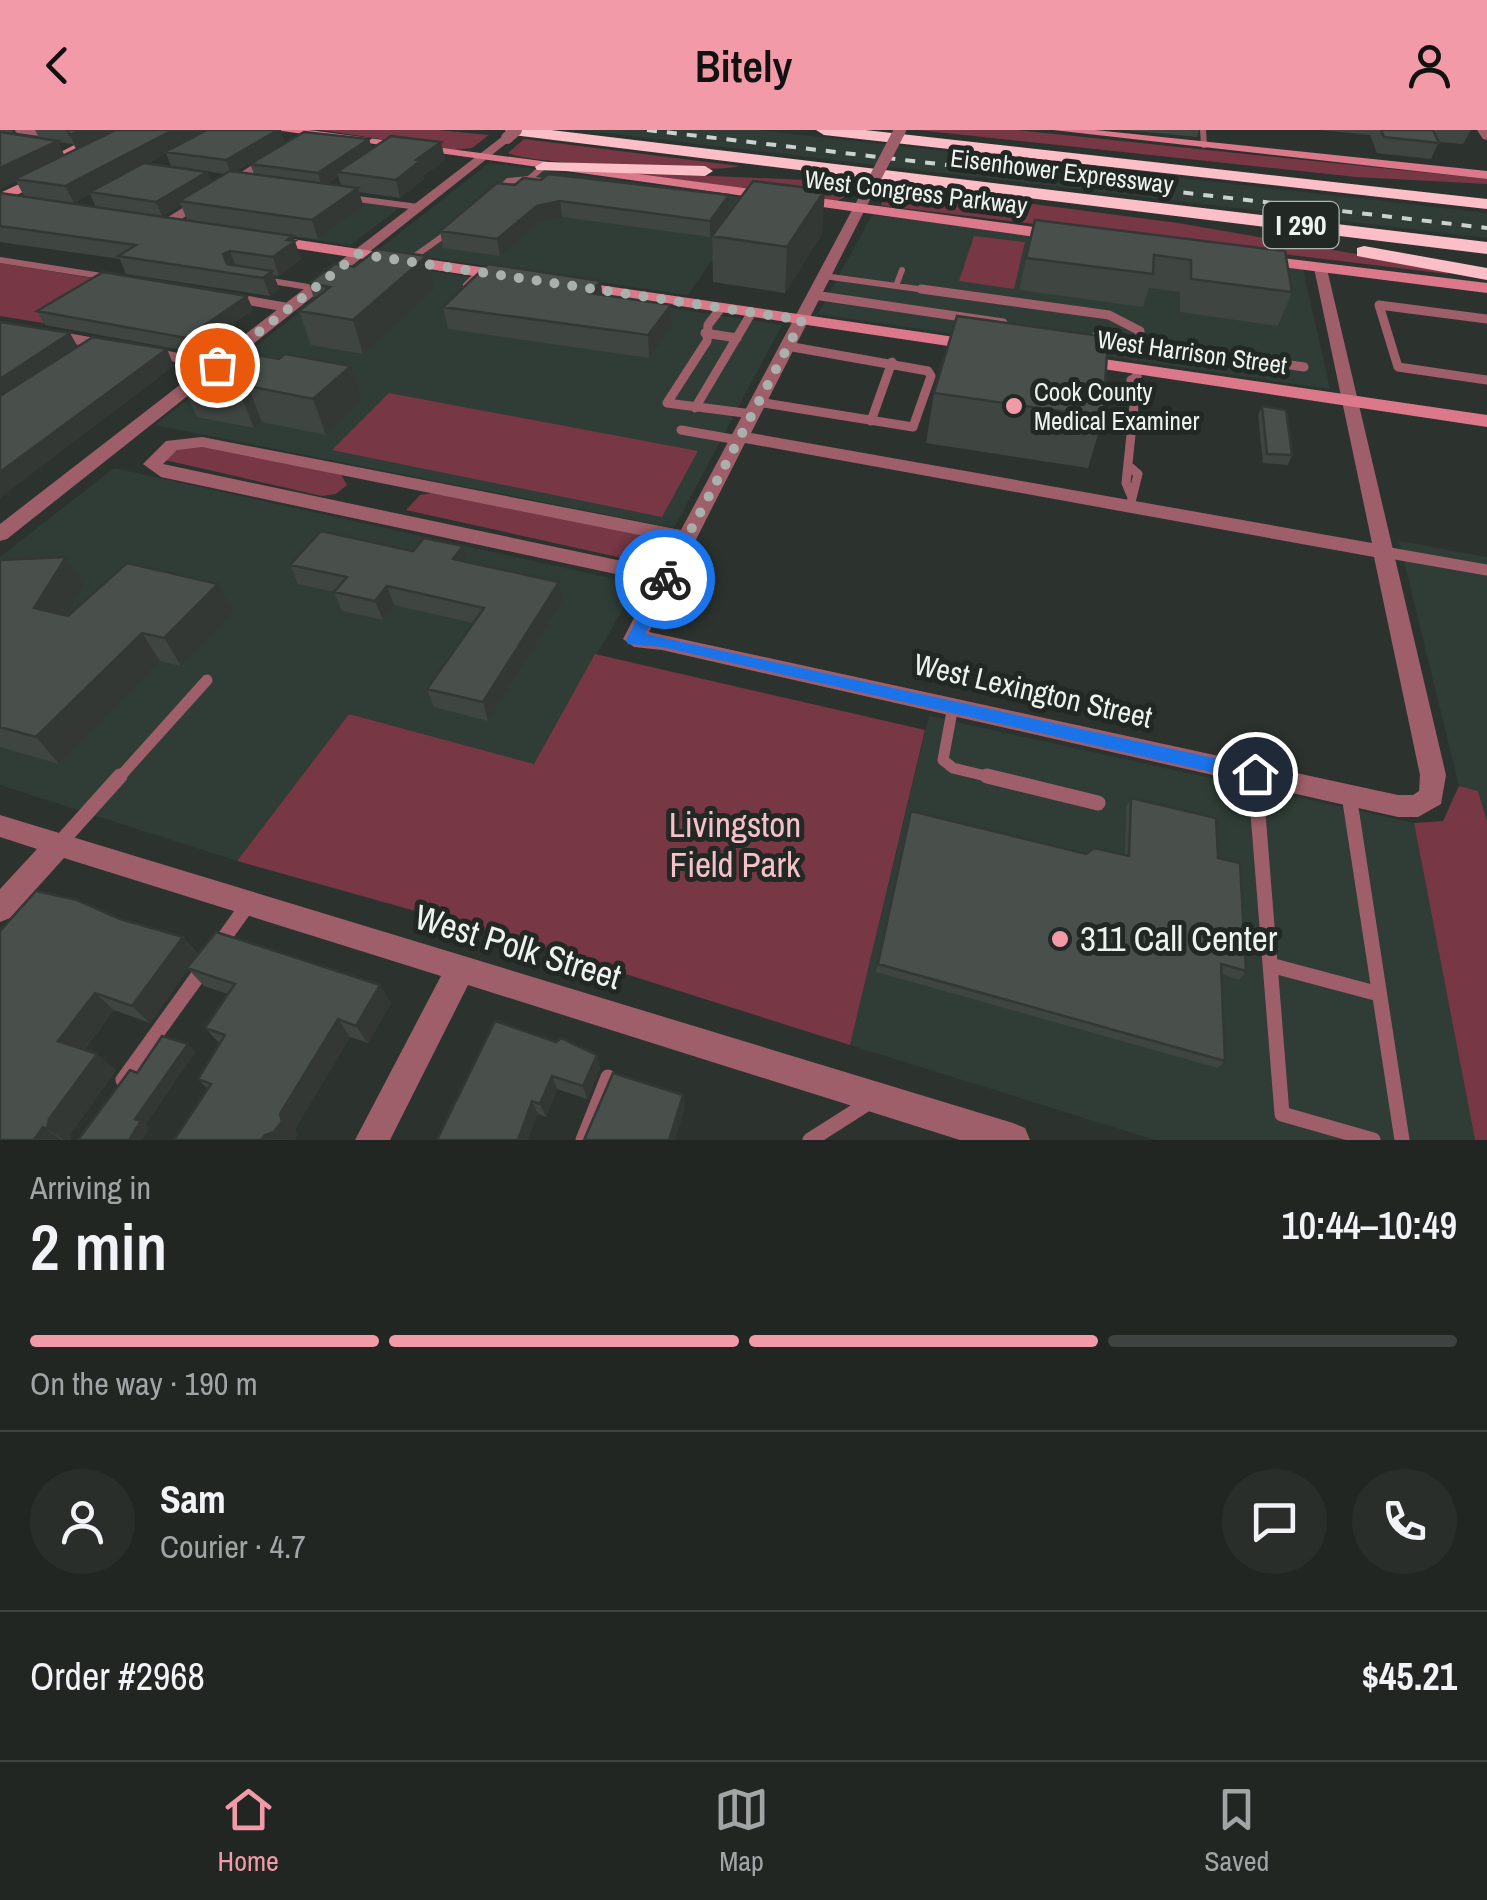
<!DOCTYPE html>
<meta charset="utf-8">
<style>
body{margin:0;font-family:"Archivo Narrow",sans-serif;background:#292e2b;color:#f1f3f6;height:100vh;display:flex;flex-direction:column;font-size:38px;white-space:nowrap}
*{box-sizing:border-box;margin:0}
p{font-size:32px;color:#a2a5a6}
.icon{flex:none;width:55px;height:55px;fill:none;stroke:currentColor;stroke-width:2;stroke-linecap:round;stroke-linejoin:round}
.map{position:relative;height:1010px;overflow:hidden}
.sheet{display:flex;flex-direction:column;background:#212623;flex:1}
.sheet>*{flex:none}
.pin{position:absolute;display:grid;place-items:center;width:85px;height:85px;color:#fff;margin:-42px;border:5px solid #fff;border-radius:50%;box-shadow:0 2px 10px #0007}
.courier{position:absolute;display:grid;place-items:center;width:100px;height:100px;margin:-50px;border:8px solid #1a73e8;border-radius:50%;background:#fff;color:#222;box-shadow:0 2px 12px #0007}
.summary em{font-style:normal;font-weight:600}
.summary div{display:flex;flex-direction:column-reverse}
.summary{display:flex;align-items:center;justify-content:space-between;height:170px;padding:0 30px}
h1{font-size:65px;font-weight:600;line-height:75px}
.bar{display:grid;grid-template-columns:repeat(4,1fr);gap:15px 10px;align-content:center;height:120px;padding:0 30px}
.bar i{height:12px;border-radius:8px;background:#3e4341}
.bar .on{background:#f39aa8}
.bar p{grid-column:span 4}
.line{display:flex;align-items:center;gap:25px;padding:0 30px;border-top:2px solid #3e4341}
.line div{flex:1}
.round{display:grid;place-items:center;flex:none;width:105px;height:105px;border-radius:52px;background:#292e2b}
header{display:flex;justify-content:space-between;align-items:center;height:130px;padding:0 30px;background:#f39aa8;color:#111;font-size:45px;font-weight:600}
.dock{display:flex;justify-content:space-around;align-items:center;height:140px;border-top:2px solid #3e4341;background:#212623;font-size:28px;color:#a2a5a6}
.dock a{display:grid;justify-items:center;gap:5px}
.dock .on{color:#f39aa8}
.map>svg:first-child{display:block}
</style>
<header><svg class="icon" aria-label="back" viewBox="0 0 24 24"><path d="M15 5l-7 7 7 7"/></svg>Bitely<svg class="icon" aria-label="person" viewBox="0 0 24 24"><circle cx="12" cy="8" r="4"/><path d="M4 21q1-7 8-7t8 7"/></svg></header>
<div class="map">
<svg width="1487" height="1010" viewBox="0 0 1487 1010">
<rect width="100%" height="100%" fill="#2c332f"/>
<path fill="#2f3d36" d="M581,0h177l729,83v25z
M489,33l264,36 -65,96 -310,-45z
M309,62l94,13 -52,40 -98,-14z
M872,85l431,54 27,120 -512,-75z
M365,131l417,64 -108,203 -519,-103z
M114,338l523,116 -103,180 -185,-50 -112,147 -237,-76v-228z
M1399,411l88,16v264l-9,-30 -19,-5z
M929,586l485,107 61,317h-320l-305,-95z"/>
<path fill="#773744" d="M321,0h117l51,5 -17,13 -19,2z
M918,0h98l471,49v5l-131,-7z
M524,9l215,27c-18,8 -211,-2 -231,-13z
M620,42l233,10 -8,15 -10,5z
M890,55l288,38 270,47v4l-563,-68 -4,-1z
M974,106l51,6 -11,47 -55,-8z
M0,133l110,18 -67,42 -43,-7z
M389,263l309,58 -36,66 -330,-67z
M194,314l146,29 7,12 -11,9 -14,2 -157,-36 17,-14z
M433,363l205,40 9,15 -25,10 -216,-48 14,-15z
M595,524l330,76 -75,315 -335,-106 -278,-78 112,-147 185,50z
M1459,656l19,5 9,30v319h-12l-61,-317 29,-2z"/>
<g fill="none" stroke-linecap="round" stroke-linejoin="round">
<path stroke="#9e5f6a" stroke-width="6" d="M18,0l21,3
M1203,0l1,15
M541,51l-12,-2 14,-12
M494,65l14,-14 21,-2
M350,68l68,9
M0,130l108,17
M408,131l45,-32
M824,146l116,16
M265,150l50,8
M466,155l13,-13
M896,156l6,-16"/>
<path stroke="#9e5f6a" stroke-width="9" d="M921,159l188,26 31,16 -1,12
M814,165l189,28
M235,168l55,10
M721,178l-13,17 -1,16 -40,62 85,11
M1487,189l-108,-14 19,62 89,13
M705,203l32,5
M1096,206l208,31
M758,272l155,25 18,-51 -3,-5 -141,-25
M695,278l57,-96
M871,291l21,-59
M681,300l57,10
M1131,338l7,6 -7,28
M1131,365l-5,-12 9,-87 -4,-16 6,-3v-8"/>
<path stroke="#9e5f6a" stroke-width="11" d="M1384,422l103,18
M953,576l-10,54 10,8 45,11
M1255,645v4
M118,649l89,-99"/>
<path stroke="#9e5f6a" stroke-width="15" d="M987,646l111,27
M1255,646l27,338 91,26
M1349,665l53,345
M59,714l61,-68
M219,815l30,-42
M1270,835l109,29
M123,950l80,-111
M583,1010l25,-63
M810,1010l63,-40"/>
<path fill="#9e5f6a" fill-rule="evenodd" d="M1477,0h10v10l-4,-1z
M503,6l10,2 -506,401 -7,2v-17l203,-157 -203,-36v-10l213,38z
M275,21l10,3 -118,74 -12,-3z
M872,50l6,4 -127,249 621,110 -58,-275 12,-3 120,510 -5,29 -23,13h-20l-736,-167 -28,-3 -11,-8 30,-57 -492,-105 -18,-13 23,-23 36,-4 479,93 185,-346zM745,313l629,114 46,218 -1,16 -6,4h-15l-749,-163zM202,317l472,95 -14,27 -497,-105 14,-14z
M0,685l1013,308 12,5 5,12h-70l-492,-155 -78,155h-35l86,-164 -377,-118 -54,60 -10,4v-33l37,-40 -37,-12z"/>
<path fill="#db7889" fill-rule="evenodd" d="M103,0h16l-77,41 -12,-3z
M275,0h34l755,101 8,5 -8,5z
M1053,0h42l392,41v8z
M49,40l7,4 -2,3 -54,26v-10z
M265,105l248,37 8,5 -8,5 -253,-39 -3,-3z
M1257,125l230,28v10l-236,-30v-6z
M572,151l410,60 9,5 -9,5 -416,-62 -2,-3z
M1076,225l411,60v12l-417,-63 -3,-4z"/>
<path fill="#fdbfc7" fill-rule="evenodd" d="M505,0h46l936,112v12l-974,-119z
M816,0h49l622,69v10l-663,-74z
M543,32l162,4 8,5 -8,5 -168,-6 -2,-3z
M1364,116l123,22v12l-130,-24v-8z"/>
<path stroke="#cbd1ce" stroke-width="4" stroke-dasharray="10 10" stroke-linecap="butt" d="M647,0l840,98"/>
<path stroke="#9e5f6a" stroke-width="12" d="M507,8l9,-8
M872,54l28,-54"/>
</g>
<path fill="#3f4541" fill-rule="evenodd" d="M0,0h12l2,4 25,4 -4,-8h246l3,12 -48,29 18,3 -4,-10 119,-25 3,10 69,-7 4,18 -22,16 1,3 -24,19 -41,-6 4,14 -45,33 -25,-3 8,23 -22,17 -5,-1 5,14 -9,7 -144,-22 -6,-15 -120,-17v-49l187,27 -6,-15 -19,11 -66,-9 -6,-13 -16,9 -50,-7 -8,-15 -16,8zM58,12l15,2 3,5 -12,6zM166,23l5,13 54,8 -14,8 -4,-10 -60,-8zM338,46l3,9 -14,-1z
M1126,0h73l-2,7z
M1320,0h151l-8,14 -24,-2 -8,17 -54,-6 -7,-18z
M515,55l214,10v16l-19,26 -148,-20 -23,5 -39,34 -57,-8 -3,-17z
M1035,90l250,31 7,41 -14,34 -98,-14v-20l-31,-4 -6,19 -124,-17z
M822,104l-37,59 -72,-11 -1,-46z
M427,126l8,33 -72,65 -52,-9 -12,-34 15,-12 -5,-16 45,-16z
M602,165l69,10 1,22 -23,31 -201,-29 -5,-22z
M247,166l6,14 -60,42 -148,-27 -8,-14z
M279,229l72,7 11,34 -36,35 -64,-13 -8,6 -57,-11 -17,-35z
M934,263l169,24 -15,51 -162,-25z
M1262,276l30,49 -4,10 -25,-2 -5,-48z
M66,427l18,28 -18,31 167,-4 -52,54 -21,-5 -101,103 -59,-17v-187z
M468,432l91,20 4,19 -75,120 -54,-14 -7,-18 46,-66 -79,-18 -11,15 -41,-9 -8,-19 -36,-8 -8,-19z
M1131,668l87,60 28,113 -7,9 -17,-6 3,87 -7,7 -342,-96 35,-161 175,43 39,1 1,-48z
M120,789l63,18 15,17 182,31 11,18 -23,40 -18,-6 -55,92 2,7 -3,4h-120l34,-51 -10,-10 22,-35 -15,-16 23,-34 -24,-8 -16,-17 -38,54 -36,-13 -30,40 32,20 -45,63 -1,7h-70z
M556,912l41,13 3,14 -13,30 -30,-10 -11,28 -8,-3 -101,26z"/>
<path fill="#333835" d="M81,0h40l-43,21 -8,-16z
M173,0h36l-116,63 -3,-1v2l-16,9 -9,-17z
M278,0h3l3,12 -53,32 -5,-14z
M369,9l4,13 -36,20 1,4 -16,11 -4,-14z
M58,11l7,16 -50,22 1,2 -16,8v-21z
M441,12l4,18 -22,16 1,3 -24,19 -4,-18 20,-20z
M207,42l5,14 -33,15 2,4 -19,11 -6,-14z
M358,58l5,18 -45,33 -6,-19z
M825,60l-3,44 -37,59 2,-46z
M729,65v16l-19,26v-16z
M560,71l2,16 -23,5 -39,34 -3,-17 40,-33z
M293,106l8,23 -22,17 -6,-19 14,-17z
M230,121l7,18 -7,4 -7,-19z
M427,126l8,33 -72,65 -10,-34z
M272,141l7,18 -9,7 -7,-18z
M601,151l2,22 -13,-10z
M247,166l6,14 -60,42 -7,-14z
M671,175l1,22 -23,31 -1,-23z
M70,203l9,16 -79,53v-23z
M167,219l7,17 -174,132v-26z
M351,236l11,34 -36,35 -13,-36z
M248,256l14,36 -8,6 -14,-35z
M463,416l5,19 -15,-6z
M66,427l18,28 -30,51 -20,-28z
M559,452l4,19 -75,120 -5,-19z
M218,454l15,28 -52,54 -17,-28z
M387,456l7,19 -11,15 -8,-19z
M142,503l18,28 -101,103 -23,-27z
M183,807l15,18 -48,68 -18,-17z
M380,855l11,18 -23,40 -12,-17z
M95,863l19,17 -36,47 -20,-16z
M338,889l12,18 -55,92 2,7 -3,4h-33l19,-26z
M188,914l8,8 -50,72 4,4 -8,12h-13l6,-21z
M97,924l19,16 -45,63 -1,7h-6l-17,-11 2,-10z
M597,925l3,14 -13,30 -4,-13z
M552,946l5,13 -11,28 -6,-13z
M683,965l2,13 -10,32h-6z
M532,971l6,13 -10,26h-10z
M43,997l19,13h-28z"/>
<path fill="#49504c" stroke="#333835" stroke-width="2.5" d="M67,0h14l-11,5z
M116,0h57l-108,56 -50,-7z
M207,0h71l-52,30 -61,-8z
M1381,0h52l6,13 -55,-6z
M0,2l58,9 -58,27z
M304,2l65,7 -51,34 -68,-9z
M391,6l50,6 -25,18 4,1 -24,19 -59,-8z
M144,33l63,9 -51,30 -66,-10z
M230,41l128,17 -46,32 -133,-19z
M548,44l181,21 -19,26 -150,-20 -23,5 -40,33 -57,-8 57,-48 18,2 8,-7 18,2z
M753,51l72,9 -38,57 -75,-11z
M0,63l293,43 -6,4 8,1 -22,16 -43,-6 -7,3 4,10 45,7 -9,7 -145,-22 18,-11 -136,-19z
M1035,90l250,31 7,41 -101,-13v-19l-37,-5 -1,19 -127,-16z
M377,119l50,7 -74,64 -54,-9 31,-24 -21,-4 26,-19 19,3z
M488,134l113,17 -11,12 81,12 -23,30 -205,-28z
M103,142l144,24 -61,42 -149,-27z
M957,186l151,21 -5,80 -169,-24z
M0,193l1,-1 69,11 -70,46z
M93,207l74,12 -167,123v-76z
M223,219l56,10 6,-5 66,12 -38,33 -65,-13 -8,7 -60,-11z
M1262,276l24,4 6,45 -25,-1z
M321,401l92,20 11,-13 39,8 -10,13 106,23 -76,120 -56,-13 57,-81 -97,-22 -12,15 -41,-9 13,-15 -57,-12z
M66,427l-32,51 34,8 59,-53 91,21 -54,54 -22,-5 -106,104 -36,-10v-167z
M1131,668l85,20 2,40 22,5 6,108 -25,-7 4,97 -347,-97 33,-153 175,43 8,-6 35,8z
M36,761l41,9 43,19 63,18 -51,69 -37,-13 -37,48 39,13 -48,65 -2,10 -4,-2 -9,13h-34v-209z
M216,802l164,53 -24,41 -18,-7 -58,95 2,7 -8,11 -9,3 -4,5h-87l37,-56 -13,-5 27,-44 -20,-7 30,-44 -48,-16z
M495,891l61,21 5,-4 36,17 -14,31 -31,-10 -12,28 -8,-3 -14,39h-81z
M162,906l26,8 -53,75 6,2 -12,19h-51l52,-70 7,3z
M613,943l70,22 -14,45h-85z"/>
<path fill="#1a73e8" d="M665,444l8,5 -28,55 610,133 9,7 -9,8 -593,-135 -34,-3 -2,-4 32,-61z"/>
<g fill="none" stroke-linecap="round" stroke-linejoin="round">
<path stroke="#aab0ac" stroke-width="10" stroke-dasharray="0 18" d="M217,235l141,-111 444,66 -137,259"/>
</g>
<g fill="#f39aa8" stroke="#222925" stroke-width="4">
<circle cx="1014" cy="276" r="10"/>
<circle cx="1060" cy="809" r="10"/>
</g>
<g text-anchor="middle" stroke-width="10" stroke-linejoin="round" paint-order="stroke">
<g font-size="25" fill="#eef3f0" stroke="#222925">
<text transform="translate(1062 41) rotate(7)" y="9">Eisenhower Expressway</text>
<text transform="translate(916 62) rotate(7)" y="9">West Congress Parkway</text>
<text transform="translate(1192 222) rotate(8)" y="9">West Harrison Street</text>
</g>
<g font-size="25" fill="#eef3f0" stroke="#222925" text-anchor="start">
<text x="1034" y="271">Cook County<tspan x="1034" dy="29">Medical Examiner</tspan></text>
</g>
<rect fill="#222925" stroke="#b1b6b3" stroke-width="2.5" x="1263.5" y="72" width="75" height="46" rx="8"/>
<g font-size="28" font-weight="bold" fill="#eef3f0">
<text x="1301" y="105">I 290</text>
</g>
<g font-size="30" fill="#eef3f0" stroke="#222925">
<text transform="translate(1033 561) rotate(13)" y="10">West Lexington Street</text>
</g>
<g font-size="35" fill="#f6c1c8" stroke="#222925">
<text x="735" y="707">Livingston<tspan x="735" dy="40">Field Park</tspan></text>
</g>
<g font-size="35" fill="#eef3f0" stroke="#222925" text-anchor="start">
<text x="1080" y="821">311 Call Center</text>
</g>
<g font-size="35" fill="#eef3f0" stroke="#222925">
<text transform="translate(518 817) rotate(17)" y="12">West Polk Street</text>
</g>
</g>
</svg>
<div class="pin" style="left:217px;top:235px;background:#ea580c"><svg class="icon" aria-label="bag" viewBox="0 0 24 24"><path d="M5 8h14l-1 12H6zM9 8a3 3 0 0 1 6 0"/></svg></div>
<div class="pin" style="left:1255px;top:644px;background:#1f2937"><svg class="icon" aria-label="home" viewBox="0 0 24 24"><path d="M3 11l9-7 9 7M6 9v11h12V9"/></svg></div>
<div class="courier" style="left:665px;top:449px"><svg class="icon" aria-label="bike" viewBox="0 0 24 24"><circle cx="6" cy="16" r="4"/><circle cx="18" cy="16" r="4"/><path d="M6 16l4-8h5l3 8M10 8l3 8H6M13 5h3"/></svg></div>
</div>
<section class="sheet">
<div class="summary"><div><h1>2 min</h1><p>Arriving in</p></div><em>10:44–10:49</em></div>
<div class="bar"><i class="on"></i><i class="on"></i><i class="on"></i><i></i><p>On the way · 190 m</p></div>
<div class="line" style="height:180px"><a class="round"><svg class="icon" aria-label="person" viewBox="0 0 24 24"><circle cx="12" cy="8" r="4"/><path d="M4 21q1-7 8-7t8 7"/></svg></a><div><b>Sam</b><p>Courier · 4.7</p></div><a class="round"><svg class="icon" aria-label="chat" viewBox="0 0 24 24"><path d="M4 5h16v11H9l-5 4z"/></svg></a><a class="round"><svg class="icon" aria-label="phone" viewBox="0 0 24 24"><path d="M5 4h4l2 5-3 2q2 4 5 5l2-3 5 2v4C11 20 4 13 5 4z"/></svg></a></div>
<div class="line" style="height:130px"><div>Order #2968</div><b>$45.21</b></div>
</section>
<nav class="dock">
<a class="on"><svg class="icon" aria-label="home" viewBox="0 0 24 24"><path d="M3 11l9-7 9 7M6 9v11h12V9"/></svg>Home</a>
<a><svg class="icon" aria-label="map" viewBox="0 0 24 24"><path d="M3 6l6-2 6 2 6-2v14l-6 2-6-2-6 2zM9 4v14M15 6v14"/></svg>Map</a>
<a><svg class="icon" aria-label="saved" viewBox="0 0 24 24"><path d="M7 4h10v16l-5-4-5 4z"/></svg>Saved</a>
</nav>
